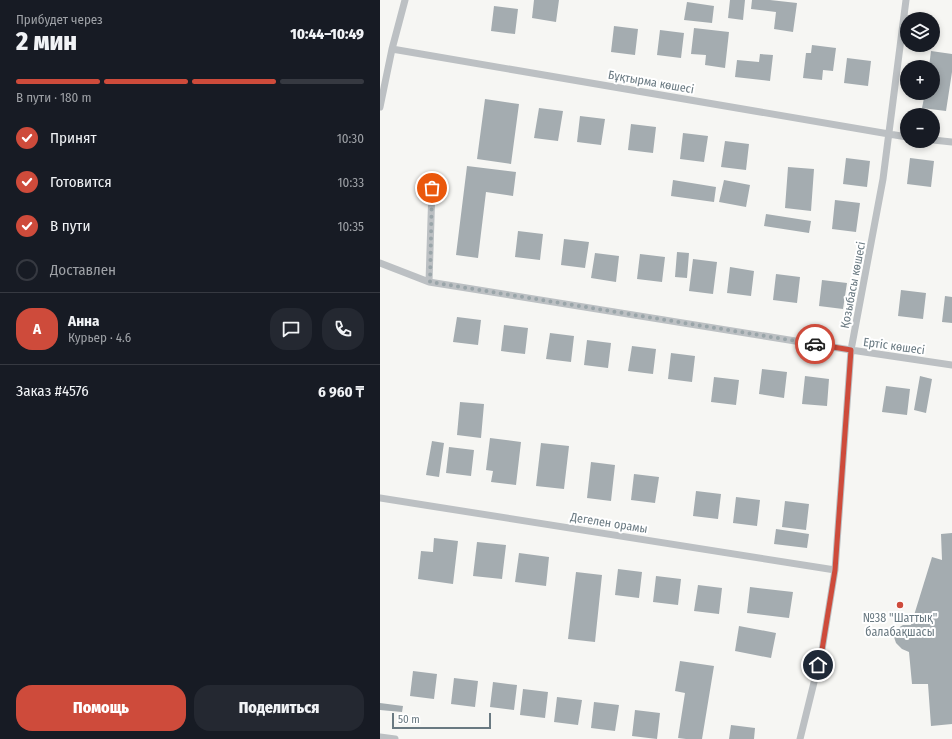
<!DOCTYPE html>
<html lang="ru">
<meta charset="utf-8">
<style>
body{margin:0;font-family:"Fira Sans Condensed",sans-serif;background:#242831;color:#f1f3f6;height:100vh;display:flex;flex-direction:column;font-size:15px;white-space:nowrap}
*{box-sizing:border-box;margin:0}
p{font-size:13px;color:#9ea1a6}
.icon{flex:none;width:22px;height:22px;fill:none;stroke:currentColor;stroke-width:2;stroke-linecap:round;stroke-linejoin:round}
.map{position:relative;flex:1;overflow:hidden}
.sheet{display:flex;flex-direction:column;background:#171b24;width:380px}
.sheet>*{flex:none}
.controls{position:absolute;left:520px;top:12px;display:grid;gap:8px}
.controls a{display:grid;place-items:center;width:40px;height:40px;border-radius:50%;background:#171b24;box-shadow:0 2px 6px #0003;font-size:20px}
.scale{position:absolute;left:12px;bottom:10px;width:99px;box-sizing:border-box;padding-left:4px;border:2px solid #697981;border-top:0;font-size:11px;line-height:14px;white-space:nowrap;color:#697981;-webkit-text-stroke:3px #fff;paint-order:stroke}
.pin{position:absolute;display:grid;place-items:center;width:34px;height:34px;color:#fff;margin:-17px;border:2px solid #fff;border-radius:50%;box-shadow:0 1px 4px #0007}
.courier{position:absolute;display:grid;place-items:center;width:40px;height:40px;margin:-20px;border:3px solid #ce4b3b;border-radius:50%;background:#fff;color:#222;box-shadow:0 1px 5px #0007}
.headline em{font-style:normal;font-weight:800}
.headline div{display:flex;flex-direction:column-reverse}
.headline{display:flex;align-items:center;justify-content:space-between;height:68px;padding:0 16px}
h1{font-size:26px;font-weight:800;line-height:30px}
.bar{display:grid;grid-template-columns:repeat(4,1fr);gap:6px 4px;align-content:center;height:48px;padding:0 16px}
.bar i{height:5px;border-radius:3px;background:#363941}
.bar .active{background:#ce4b3b}
.bar p{grid-column:span 4}
.line{display:flex;align-items:center;gap:10px;padding:0 16px;border-top:1px solid #363941}
.line div{flex:1}
.round{display:grid;place-items:center;flex:none;width:42px;height:42px;border-radius:16px;background:#242831}
ol{padding:0 16px;list-style:none}
li{display:flex;align-items:center;gap:12px;height:44px}
li p{margin-inline-start:auto}
li .icon{padding:4px;border-radius:50%;background:#ce4b3b;color:#fff;stroke-width:4}
li:last-child{color:#9ea1a6}
li i{width:22px;height:22px;border:2px solid #363941;border-radius:50%}
.cta{display:flex;gap:8px;margin-top:auto;padding:8px 16px}
.cta a{flex:1;height:46px;border-radius:16px;background:#ce4b3b;color:#fff;font-size:16px;font-weight:800;line-height:46px;text-align:center}
.cta a+a{background:#242831;color:#f1f3f6}
main{display:flex;flex:1;min-height:0}
.map>svg:first-child{display:block}
</style>
<main>
<section class="sheet">
<div class="headline"><div><h1>2 мин</h1><p>Прибудет через</p></div><em>10:44–10:49</em></div>
<div class="bar"><i class="active"></i><i class="active"></i><i class="active"></i><i></i><p>В пути · 180 m</p></div>
<ol>
<li><svg class="icon" aria-label="check" viewBox="0 0 24 24"><path d="M5 12l5 5 9-10"/></svg>Принят<p>10:30</p></li>
<li><svg class="icon" aria-label="check" viewBox="0 0 24 24"><path d="M5 12l5 5 9-10"/></svg>Готовится<p>10:33</p></li>
<li><svg class="icon" aria-label="check" viewBox="0 0 24 24"><path d="M5 12l5 5 9-10"/></svg>В пути<p>10:35</p></li>
<li><i></i>Доставлен</li>
</ol>
<div class="line" style="height:72px"><b class="round" style="background:#ce4b3b;color:#fff">А</b><div><b>Анна</b><p>Курьер · 4.6</p></div><a class="round"><svg class="icon" aria-label="chat" viewBox="0 0 24 24"><path d="M4 5h16v11H9l-5 4z"/></svg></a><a class="round"><svg class="icon" aria-label="phone" viewBox="0 0 24 24"><path d="M5 4h4l2 5-3 2q2 4 5 5l2-3 5 2v4C11 20 4 13 5 4z"/></svg></a></div>
<div class="line" style="height:52px"><div>Заказ #4576</div><b>6 960 ₸</b></div>
<div class="cta"><a>Помощь</a><a>Поделиться</a></div>
</section>
<div class="map">
<svg width="572" height="739" viewBox="0 0 572 739">
<rect width="100%" height="100%" fill="#f6f6f3"/>
<path fill="#a4acb0" d="M154,0h25l-3,22 -24,-4z
M350,0h15l-2,20 -15,-2z
M372,0h18l27,3 -4,29 -19,-3 2,-17 -25,-3z
M307,2l27,4 -2,17 -28,-3z
M114,6l24,3 -3,25 -24,-3z
M234,26l24,3 -3,26 -24,-3z
M314,28l35,4 -4,36 -20,-3 1,-10 -15,-1z
M280,30l24,3 -3,25 -24,-3z
M432,45l24,3 -3,23 -10,-1 -1,10 -19,-2 3,-25h5z
M551,51l21,3v18l-6,39 -24,-3 3,-15h8v-26h-4z
M380,54l13,1 -3,26 -35,-4 2,-17 22,2z
M467,58l24,3 -3,25 -24,-3z
M105,99l34,5 -8,60 -34,-5z
M159,108l24,3 -5,30 -24,-3z
M200,116l25,3 -4,26 -24,-3z
M251,124l25,3 -3,26 -25,-3z
M303,133l25,3 -4,26 -24,-3z
M345,141l24,3 -3,26 -25,-3z
M466,158l24,3 -3,26 -24,-3z
M530,158l24,3 -3,26 -24,-3z
M87,166l49,6 -3,24 -27,-4 -8,66 -22,-3z
M408,167l26,2 -3,42 -26,-3z
M293,180l43,7 -2,15 -43,-6z
M344,180l26,5 -4,22 -27,-5z
M455,200l25,3 -4,29 -24,-3z
M386,214l45,7 -2,12 -45,-7z
M138,231l25,3 -3,26 -25,-3z
M184,239l25,3 -4,26 -24,-3z
M297,252l12,1 -2,25 -12,-1z
M215,253l24,3 -3,26 -25,-4z
M260,254l25,3 -3,25 -25,-3z
M313,259l24,3 -4,32 -24,-3z
M350,267l24,4 -3,25 -24,-3z
M396,274l24,3 -3,26 -24,-3z
M442,280l25,3 -4,26 -24,-3z
M521,290l25,3 -3,26 -25,-3z
M565,296l7,1v26l-10,-1z
M77,317l24,3 -3,25 -25,-3z
M124,325l24,3 -3,26 -24,-3z
M170,333l24,3 -3,26 -25,-3z
M207,340l24,3 -3,25 -24,-3z
M252,346l24,3 -3,25 -25,-3z
M291,353l24,3 -3,26 -24,-3z
M382,369l25,3 -3,26 -25,-4z
M425,376l24,3 -2,27 -25,-2z
M540,376l12,3 -6,34 -12,-3z
M334,377l25,3 -3,25 -25,-3z
M506,386l24,3 -3,26 -25,-3z
M80,402l24,2 -3,34 -24,-3z
M110,438l31,4 -5,43 -25,-3 2,-11 -7,-1z
M52,441l12,2 -5,34 -13,-2z
M161,443l28,3 -5,43 -28,-3z
M69,447l25,3 -3,26 -25,-3z
M211,462l24,3 -4,36 -24,-3z
M254,474l25,3 -4,26 -24,-3z
M316,491l25,3 -3,25 -25,-3z
M356,497l24,3 -3,26 -24,-3z
M405,501l24,3 -3,26 -24,-3z
M396,529l33,5 -2,14 -33,-4z
M572,533v191l-21,2 -3,-42h-16l-3,-32 -7,-3 -6,-6 -2,-6 1,-5 3,-4 5,-3h8l21,-68 10,3 -1,-26z
M54,538l24,3 -5,43 -35,-5 3,-28 12,1z
M97,542l29,3 -4,34 -29,-3z
M139,553l30,4 -3,29 -31,-4z
M238,569l24,3 -3,26 -24,-3z
M196,572l26,3 -7,67 -27,-3z
M276,576l25,3 -3,26 -25,-3z
M318,585l24,3 -3,26 -25,-3z
M370,587l43,5 -4,26 -42,-5z
M359,626l37,7 -5,25 -36,-7z
M300,661l34,5 -12,73h-16l-8,-1 7,-45 -10,-2z
M33,671l24,3 -3,25 -24,-3z
M74,678l24,3 -3,26 -24,-3z
M113,682l24,3 -3,25 -24,-3z
M143,689l25,3 -3,26 -25,-3z
M177,697l25,3 -4,25 -24,-3z
M214,702l25,3 -4,26 -24,-3z
M0,703l23,3 -1,6 -22,-2z
M255,710l25,3 -3,26 -25,-3z
M351,725l24,3 -1,11h-25z"/>
<g fill="none" stroke-linecap="round" stroke-linejoin="round">
<path stroke="#bcc0c3" stroke-width="7" d="M12,49l497,85 18,3
M0,107l12,-58 13,-49
M553,140l19,2
M52,188l-3,94 422,68 101,15
M0,263l49,19
M0,498l455,72
M0,737l15,2
M420,739l22,-89 13,-80 16,-220 32,-171 23,-179"/>
</g>
<g fill="none" stroke-linecap="round" stroke-linejoin="round">
<path stroke="#9aa5a9" stroke-width="4" stroke-dasharray="0 7.2" d="M52,188l-2,94 385,62"/>
<path stroke="#ce4b3b" stroke-width="5" d="M435,344l36,6 -16,220 -13,80 -4,15"/>
</g>
<circle fill="#ce4b3b" stroke="#fff" stroke-width="1.5" cx="520" cy="605" r="4"/>
<g text-anchor="middle" stroke-width="4" stroke-linejoin="round" paint-order="stroke">
<g font-size="12" fill="#697981" stroke="#fff">
<text transform="translate(271 82) rotate(10)" y="4">Бұқтырма көшесі</text>
<text transform="translate(473 285) rotate(-79)" y="4">Қозыбасы көшесі</text>
<text transform="translate(514 346) rotate(8)" y="4">Ертіс көшесі</text>
<text transform="translate(229 523) rotate(9)" y="4">Дегелен орамы</text>
</g>
<g font-size="12" fill="#697981" stroke="#fff">
<text x="520" y="622">№38 "Шаттық"<tspan x="520" dy="14">балабақшасы</tspan></text>
</g>
</g>
</svg>
<div class="controls">
<a><svg class="icon" aria-label="layers" viewBox="0 0 24 24"><path d="M12 4l9 5-9 5-9-5zM3 14l9 5 9-5"/></svg></a>
<a>+</a>
<a>−</a>
</div>
<div class="scale">50 m</div>
<div class="pin" style="left:52px;top:188px;background:#ea580c"><svg class="icon" aria-label="bag" viewBox="0 0 24 24"><path d="M5 8h14l-1 12H6zM9 8a3 3 0 0 1 6 0"/></svg></div>
<div class="pin" style="left:438px;top:665px;background:#1f2937"><svg class="icon" aria-label="home" viewBox="0 0 24 24"><path d="M3 11l9-7 9 7M6 9v11h12V9"/></svg></div>
<div class="courier" style="left:435px;top:344px"><svg class="icon" aria-label="car" viewBox="0 0 24 24"><path d="M5 17H2v-5l4-1 3-4h7l3 4 3 1v5h-3M9 17h6M6 11h13"/><circle cx="7" cy="17" r="2"/><circle cx="17" cy="17" r="2"/></svg></div>
</div>
</main>
